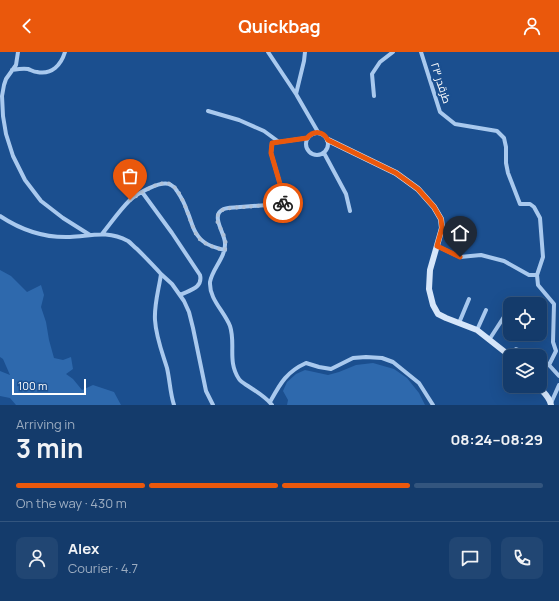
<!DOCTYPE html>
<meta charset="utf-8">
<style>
body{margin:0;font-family:Manrope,Cairo,sans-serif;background:#214673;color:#f1f3f6;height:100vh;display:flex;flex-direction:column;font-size:15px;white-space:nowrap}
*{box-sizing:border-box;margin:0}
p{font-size:13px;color:#9dadc1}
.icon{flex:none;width:22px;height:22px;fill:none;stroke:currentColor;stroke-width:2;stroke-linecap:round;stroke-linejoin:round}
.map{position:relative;height:353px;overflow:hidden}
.drawer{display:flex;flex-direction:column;background:#143b6b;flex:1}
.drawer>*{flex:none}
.buttons{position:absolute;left:503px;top:245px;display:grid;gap:8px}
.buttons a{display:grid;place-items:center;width:44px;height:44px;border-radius:8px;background:#143b6b;box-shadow:0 4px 16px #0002,0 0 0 1px #33557e;font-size:20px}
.scale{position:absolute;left:12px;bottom:10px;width:74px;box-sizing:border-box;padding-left:4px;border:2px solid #fff;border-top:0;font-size:11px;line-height:14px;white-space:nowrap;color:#fff;-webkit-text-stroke:3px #1b4f8f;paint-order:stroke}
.pin{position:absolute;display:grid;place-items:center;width:34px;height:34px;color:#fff;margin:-41px -17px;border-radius:50% 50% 50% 0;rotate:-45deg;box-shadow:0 0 4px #0007}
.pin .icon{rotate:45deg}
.courier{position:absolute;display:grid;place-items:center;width:40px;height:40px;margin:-20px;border:3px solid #ea580c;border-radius:50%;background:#fff;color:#222;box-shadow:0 1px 5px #0007}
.overview em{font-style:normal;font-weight:700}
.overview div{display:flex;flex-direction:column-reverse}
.overview{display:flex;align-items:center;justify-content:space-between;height:68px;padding:0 16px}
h1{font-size:26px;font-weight:700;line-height:30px}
.bar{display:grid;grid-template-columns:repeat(4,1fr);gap:6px 4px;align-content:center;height:48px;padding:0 16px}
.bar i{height:5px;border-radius:3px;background:#33557e}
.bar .on{background:#ea580c}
.bar p{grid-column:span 4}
.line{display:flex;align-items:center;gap:10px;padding:0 16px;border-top:1px solid #33557e}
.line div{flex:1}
.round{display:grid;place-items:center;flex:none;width:42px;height:42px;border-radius:8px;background:#214673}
header{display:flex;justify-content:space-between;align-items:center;height:52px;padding:0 16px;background:#ea580c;color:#fff;font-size:18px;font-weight:700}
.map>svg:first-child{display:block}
</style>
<header><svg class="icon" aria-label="back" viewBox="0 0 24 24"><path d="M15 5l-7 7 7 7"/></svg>Quickbag<svg class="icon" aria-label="person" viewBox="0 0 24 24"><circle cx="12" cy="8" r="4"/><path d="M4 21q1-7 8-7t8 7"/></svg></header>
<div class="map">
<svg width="559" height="353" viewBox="0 0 559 353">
<rect width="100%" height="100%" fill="#1b4f8f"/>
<path fill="#2e69ad" d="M0,218l11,6 16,16 14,-7 3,10 -3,12 5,15 3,18 5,18 9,2 8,-3 2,12 -7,5 7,5 9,11 11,-5 21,7 7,13h-105l-6,-7 -10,-2v-25l10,4 -7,-16 -3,-2z
M373,311l21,6 13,9 12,15 6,12h-138l1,-5 -5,-9 4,-9 9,-8 9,-4 23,5 11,-3 17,-7z"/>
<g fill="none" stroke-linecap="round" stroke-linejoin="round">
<path stroke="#a9c9ee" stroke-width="4" d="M18,0l-2,13 -10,14 -2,6 -2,11 1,20 3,18 7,22 12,24 16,21 22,17 27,17
M268,0l28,42 22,38
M421,0l19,60 15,12 42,7 7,7 2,9v16l2,10 12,31h10l4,3 6,11 3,39 -6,18 1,10 16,19 -1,38 3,9 -7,14
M12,18c6,-1 11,-2 16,-1 3,1 6,3 9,3 15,3 24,-7 28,-20
M296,42l8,-33 1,-9
M374,44l-2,-22 8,-12 13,-10
M208,59l31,9 25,11 15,11
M306 92a11 11 0 1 1 22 0a11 11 0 1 1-22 0Z
M324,101l22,41 4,17
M142,140l30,41 28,42c3,13 -10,15 -20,20
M0,164c21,14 44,22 70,21 21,-1 37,-7 58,4 3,2 6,6 9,8 8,8 16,16 24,25 -2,15 -7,30 -6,46 1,17 7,32 12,48 3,13 3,25 7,37
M102,182c9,-11 17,-23 27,-33 7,-7 33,-22 42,-16 2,1 5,4 6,6 4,6 8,13 10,20 4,8 5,18 11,25 6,9 17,12 27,14
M437,194l23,11 21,-2 23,6 25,14h8
M161,222l11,10 12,17 5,11 4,16 13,63 7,14
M459,271l10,-24
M477,278l9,-20
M489,288l20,-31
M511,304l5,-7 17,7
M540,307l9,6 10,11
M270,350c10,-18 16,-30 36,-39l13,4 12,2 22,-11 13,-1 16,1 11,4 26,21 14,22
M551,351l8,-18
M272,353c-6,-8 -15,-13 -24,-19 -3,-2 -7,-4 -9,-7 -12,-18 -3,-35 -9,-53 -6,-15 -21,-27 -20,-44 2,-13 16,-25 15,-39 0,-9 -14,-27 -3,-33 4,-3 13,-2 18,-3 14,-1 28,-2 42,-3l3,-3 -14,-48 1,-10 35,-5"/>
<path stroke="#d6e6fa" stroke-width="6" d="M328,88l68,33 22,16 16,18 7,12 1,9 -12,42 -1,19 4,16 5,9 8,4 31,12 33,26
M538,334c5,6 12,11 13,19"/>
</g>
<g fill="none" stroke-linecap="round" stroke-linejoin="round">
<path stroke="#afc1d8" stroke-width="4" stroke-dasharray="0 7.2" d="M130,148c9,-6 25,-17 36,-17 17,1 23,42 32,54 6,8 17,11 27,13l1,-5 -1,-7 -8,-17 1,-7 4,-4 9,-2 51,-4 1,-1"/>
<path stroke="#ea580c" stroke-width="5" d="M283,151l2,-2 -14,-48 1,-10 35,-5c7,-8 16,-7 21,2l68,33 22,16 16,18 7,12 1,9 -5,18 23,11"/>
</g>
<g text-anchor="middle" stroke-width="4" stroke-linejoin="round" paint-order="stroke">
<g font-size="11" fill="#fff" stroke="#1b4f8f">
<text transform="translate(441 31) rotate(72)" y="4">طرقدر ۲۳</text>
</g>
</g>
</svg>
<div class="buttons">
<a><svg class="icon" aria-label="locate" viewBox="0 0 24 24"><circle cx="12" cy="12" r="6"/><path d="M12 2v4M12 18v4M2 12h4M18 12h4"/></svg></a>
<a><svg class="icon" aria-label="layers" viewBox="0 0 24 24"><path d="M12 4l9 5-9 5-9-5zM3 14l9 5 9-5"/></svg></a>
</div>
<div class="scale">100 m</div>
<div class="pin" style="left:130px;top:148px;background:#ea580c"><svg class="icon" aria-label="bag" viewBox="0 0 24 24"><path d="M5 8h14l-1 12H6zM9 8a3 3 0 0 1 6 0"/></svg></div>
<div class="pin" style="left:460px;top:205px;background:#1f2937"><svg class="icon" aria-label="home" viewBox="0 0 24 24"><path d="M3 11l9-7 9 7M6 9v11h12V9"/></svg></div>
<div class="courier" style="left:283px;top:151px"><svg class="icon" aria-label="bike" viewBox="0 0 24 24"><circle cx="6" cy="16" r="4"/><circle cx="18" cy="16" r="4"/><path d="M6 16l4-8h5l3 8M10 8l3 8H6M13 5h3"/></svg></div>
</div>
<section class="drawer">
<div class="overview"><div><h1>3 min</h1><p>Arriving in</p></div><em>08:24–08:29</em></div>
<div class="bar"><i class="on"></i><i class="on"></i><i class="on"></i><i></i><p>On the way · 430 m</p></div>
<div class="line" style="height:72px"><a class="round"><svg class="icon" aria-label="person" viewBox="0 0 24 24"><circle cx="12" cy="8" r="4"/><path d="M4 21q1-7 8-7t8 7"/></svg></a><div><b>Alex</b><p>Courier · 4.7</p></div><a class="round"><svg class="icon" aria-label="chat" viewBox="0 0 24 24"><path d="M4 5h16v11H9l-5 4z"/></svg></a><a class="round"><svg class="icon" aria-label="phone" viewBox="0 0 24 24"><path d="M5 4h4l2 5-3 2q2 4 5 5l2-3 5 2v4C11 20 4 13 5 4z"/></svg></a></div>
</section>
